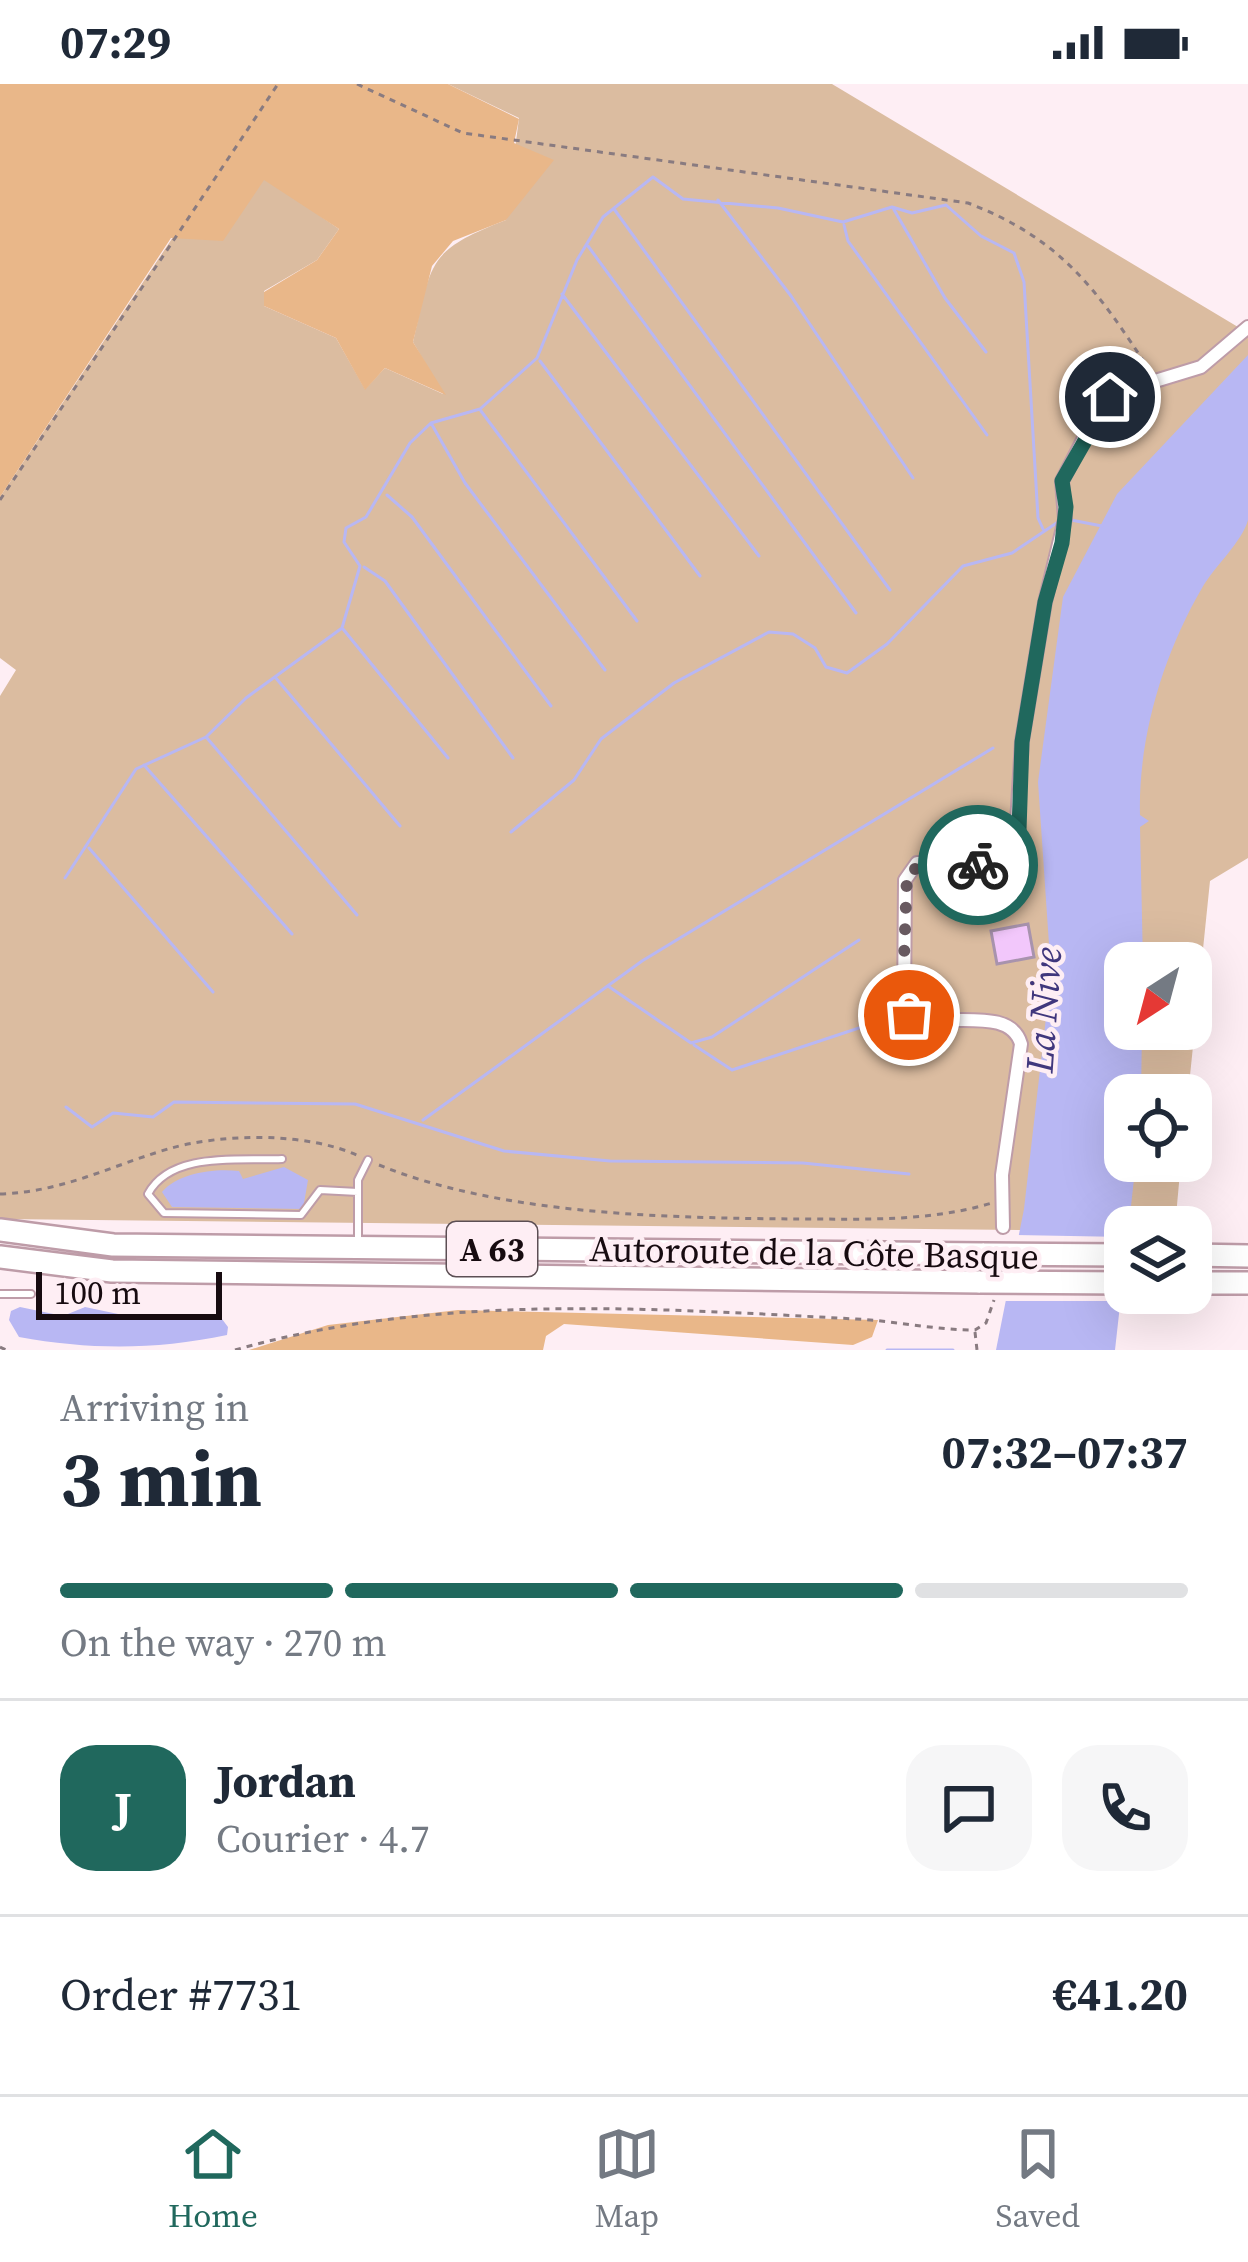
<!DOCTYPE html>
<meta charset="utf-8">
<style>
body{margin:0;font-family:"Source Serif 4",serif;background:#f6f6f7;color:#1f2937;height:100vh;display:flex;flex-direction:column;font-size:45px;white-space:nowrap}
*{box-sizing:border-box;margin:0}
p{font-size:39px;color:#747a83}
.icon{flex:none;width:66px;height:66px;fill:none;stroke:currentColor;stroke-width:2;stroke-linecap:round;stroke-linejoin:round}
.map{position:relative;height:1266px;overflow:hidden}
.panel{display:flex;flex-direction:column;background:#fff;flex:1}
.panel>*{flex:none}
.needle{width:78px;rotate:216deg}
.buttons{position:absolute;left:1104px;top:858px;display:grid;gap:24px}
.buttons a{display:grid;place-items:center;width:108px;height:108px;border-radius:24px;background:#fff;box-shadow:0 12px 48px #0002;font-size:60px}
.scale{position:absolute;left:36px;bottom:30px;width:186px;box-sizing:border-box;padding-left:12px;border:6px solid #170b10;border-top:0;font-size:33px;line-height:42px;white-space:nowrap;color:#170b10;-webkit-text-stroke:9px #feeef4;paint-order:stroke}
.pin{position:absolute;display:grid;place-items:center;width:102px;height:102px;color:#fff;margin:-51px;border:6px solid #fff;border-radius:50%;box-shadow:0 3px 12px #0007}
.courier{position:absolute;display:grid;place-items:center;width:120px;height:120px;margin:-60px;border:9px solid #20685d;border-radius:50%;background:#fff;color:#222;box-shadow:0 3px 15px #0007}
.summary em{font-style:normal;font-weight:700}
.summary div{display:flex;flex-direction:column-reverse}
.summary{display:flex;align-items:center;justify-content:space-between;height:204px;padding:0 60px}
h1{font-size:78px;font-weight:700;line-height:90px}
.bar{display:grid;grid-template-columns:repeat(4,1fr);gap:18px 12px;align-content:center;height:144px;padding:0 60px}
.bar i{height:15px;border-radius:9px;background:#e0e1e3}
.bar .active{background:#20685d}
.bar p{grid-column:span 4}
.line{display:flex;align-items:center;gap:30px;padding:0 60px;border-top:3px solid #e0e1e3}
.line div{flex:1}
.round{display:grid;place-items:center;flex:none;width:126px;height:126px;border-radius:36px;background:#f6f6f7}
.status{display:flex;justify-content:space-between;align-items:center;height:84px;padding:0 60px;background:#fff;direction:ltr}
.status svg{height:33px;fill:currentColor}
.tab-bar{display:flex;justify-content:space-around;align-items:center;height:168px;border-top:3px solid #e0e1e3;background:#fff;font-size:33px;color:#747a83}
.tab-bar a{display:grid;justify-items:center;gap:6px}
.tab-bar .active{color:#20685d}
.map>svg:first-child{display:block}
</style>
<div class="status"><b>07:29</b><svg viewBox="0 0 49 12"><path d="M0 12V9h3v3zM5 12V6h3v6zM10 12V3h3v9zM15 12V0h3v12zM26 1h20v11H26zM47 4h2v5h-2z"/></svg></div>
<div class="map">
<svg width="1248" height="1266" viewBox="0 0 1248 1266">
<rect width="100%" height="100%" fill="#feeef4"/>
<path fill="#dbbca0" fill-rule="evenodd" d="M448,0h384l416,249v525l-38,23 -22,214h-63v66h56l-6,66 -150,3 -1025,-11v-523l16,-26 -16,-12v-161l229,-344 110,76 -22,31 -53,31v15l72,32 29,51 20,-21 58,26 -30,-52c19,-80 13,-91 93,-122l13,-102zM1125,879h66v66h-66z"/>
<path fill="#e9b789" d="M0,0h448l71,35 -5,24 40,17 -48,60 -53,21 -21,25 -19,76 33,53 -61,-27 -20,22 -29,-52 -72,-32v-14l53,-32 22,-31 -75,-49 -41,61 -52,-3 -171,259z
M458,1226l420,10 -6,17 -19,8 -289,-21 -18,12 -3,14h-294l79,-25z"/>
<path fill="#b8b7f3" d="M1248,271c0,37 0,135 0,165 -6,22 -34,47 -46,68 -39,67 -64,150 -62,227l9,6 -9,6 3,136h-18v66h17l-1,66h-16v66h11l-21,189h-119l28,-141 23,-200 3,-50 -12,-177 25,-185 54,-103z
M284,1083l24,13 -5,29 -131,-2 -10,-15c16,-19 52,-24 77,-21l4,8z
M20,1223l43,9 22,-9 52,11 82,-3 9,12 -1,8c-72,15 -136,15 -208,2l-10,-17 2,-9z"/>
<path fill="#feeef4" d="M1013,1151l112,2 2,64h-125z"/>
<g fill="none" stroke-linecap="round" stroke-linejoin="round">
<path stroke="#b8b7f3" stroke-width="3" d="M718,116l73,96 122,182
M893,124l52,90 41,54
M614,125l276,381
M844,141l4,16 139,194
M588,162l268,367
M562,210l197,262
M540,277l160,215
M481,327l156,210
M431,339l34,60 140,187
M387,411l25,22 139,189
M1071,436l31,6
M364,483l21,14 128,177
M343,545l105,129
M275,593l125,149
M207,654l150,177
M144,681l148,169
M511,748l63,-52 27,-41 73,-56 95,-51 24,2 22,14 11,19 21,6 40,-29 76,-78 49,-13 49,-33
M89,764l124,144
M65,794l71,-109 70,-32 40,-39 96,-70 18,-62 -16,-24 2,-14 20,-11 44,-74 21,-20 49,-14 57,-51 40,-98 26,-43 50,-40 30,22 95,9 65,14 49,-15 20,6 34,-8 35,31 33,17 10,29 14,236 5,11
M608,902l83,57 21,-6 147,-97
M694,961l38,25 160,-53
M66,1023l26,20 21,-14 40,4 21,-15 181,2 149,47 106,10 193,2 106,11
M423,1036l219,-159 351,-213
M887,1266h66"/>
</g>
<path fill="#f2c7fb" stroke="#a893ad" stroke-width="3" d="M1028,840l6,33 -37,7 -6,-33z"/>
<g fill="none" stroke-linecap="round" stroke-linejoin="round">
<defs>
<path id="service" d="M282,1075c-42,2 -111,-8 -134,35l16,19 137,2 19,-25 38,2
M358,1160v-64l10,-20
M0,1210h31"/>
<path id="minor" d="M1003,1143l-1,-52 19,-131c-12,-43 -88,-10 -117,-34l1,-130 12,-17 72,-1 17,-8 10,-15 6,-98 23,-139 20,-83 -3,-38 35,-68 22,-21 82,-25 47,-40"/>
<path id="motorway" d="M0,1146l113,15 871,9
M1191,1171l57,1
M0,1173l112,14 868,11
M1191,1199h57"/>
</defs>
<use href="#service" stroke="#be9ca8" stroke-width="10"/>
<use href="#minor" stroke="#be9ca8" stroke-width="16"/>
<use href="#motorway" stroke="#be9ca8" stroke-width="26"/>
<path stroke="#897b80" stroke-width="3" stroke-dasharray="6 6" stroke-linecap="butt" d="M357,0l106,49 505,70c94,36 129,87 182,168
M0,416l278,-416
M379,1081c123,50 288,53 420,54 66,0 130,3 193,-16
M0,1110c63,-2 110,-28 168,-45 55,-16 139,-17 191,7
M975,1248l2,18
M0,1263l6,3
M235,1266c200,-57 415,-42 621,-31 40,2 79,11 119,11l11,-7 8,-23"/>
<use href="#service" stroke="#fff" stroke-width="6"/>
<use href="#minor" stroke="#fff" stroke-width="12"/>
<use href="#motorway" stroke="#fff" stroke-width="21"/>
<defs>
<path id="motorway-bridge" d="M984,1170l141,1
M980,1198l145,1"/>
</defs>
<use href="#motorway-bridge" stroke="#be9ca8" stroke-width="26" stroke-linecap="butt"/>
<use href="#motorway-bridge" stroke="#fff" stroke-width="21"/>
</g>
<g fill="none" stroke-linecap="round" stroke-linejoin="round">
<path stroke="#685a60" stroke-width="12" stroke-dasharray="0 21.6" d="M909,931l-6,-28 4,-113 19,-12 52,3"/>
<path stroke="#20685d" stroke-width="15" d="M978,781l28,-11 13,-24 3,-88 23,-140 17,-59 4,-36 -4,-26 48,-84"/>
</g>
<g text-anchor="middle" stroke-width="9" stroke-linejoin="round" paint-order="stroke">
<rect fill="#feeef4" stroke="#5c4f54" stroke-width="3" x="447" y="1138" width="90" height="54" rx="9"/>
<g font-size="33" font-weight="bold" fill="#170b10">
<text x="492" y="1177">A 63</text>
</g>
<g font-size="36" fill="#170b10" stroke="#feeef4">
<text transform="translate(814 1168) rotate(1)" y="13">Autoroute de la Côte Basque</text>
</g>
<g font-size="39" font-style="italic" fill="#40377d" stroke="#feeef4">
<text transform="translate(1043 926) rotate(-86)" y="14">La Nive</text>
</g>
</g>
</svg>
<div class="buttons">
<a><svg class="needle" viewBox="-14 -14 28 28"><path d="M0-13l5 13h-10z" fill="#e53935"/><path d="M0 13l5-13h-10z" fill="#747a83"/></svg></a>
<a><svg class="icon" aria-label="locate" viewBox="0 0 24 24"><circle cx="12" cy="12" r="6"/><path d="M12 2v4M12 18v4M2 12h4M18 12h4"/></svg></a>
<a><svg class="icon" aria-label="layers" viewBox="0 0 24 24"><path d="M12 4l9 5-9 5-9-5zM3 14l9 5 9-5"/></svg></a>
</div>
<div class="scale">100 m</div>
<div class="pin" style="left:909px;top:931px;background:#ea580c"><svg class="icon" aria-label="bag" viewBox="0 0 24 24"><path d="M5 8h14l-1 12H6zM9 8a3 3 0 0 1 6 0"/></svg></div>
<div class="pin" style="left:1110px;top:313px;background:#1f2937"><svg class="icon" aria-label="home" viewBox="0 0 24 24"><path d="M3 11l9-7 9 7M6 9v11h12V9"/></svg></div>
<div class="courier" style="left:978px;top:781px"><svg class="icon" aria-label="bike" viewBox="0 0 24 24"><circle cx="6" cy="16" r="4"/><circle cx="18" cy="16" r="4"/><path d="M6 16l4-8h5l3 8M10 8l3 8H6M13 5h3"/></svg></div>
</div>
<section class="panel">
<div class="summary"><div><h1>3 min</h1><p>Arriving in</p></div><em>07:32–07:37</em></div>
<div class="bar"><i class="active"></i><i class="active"></i><i class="active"></i><i></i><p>On the way · 270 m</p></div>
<div class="line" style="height:216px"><b class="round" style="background:#20685d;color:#fff">J</b><div><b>Jordan</b><p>Courier · 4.7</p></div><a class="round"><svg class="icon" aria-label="chat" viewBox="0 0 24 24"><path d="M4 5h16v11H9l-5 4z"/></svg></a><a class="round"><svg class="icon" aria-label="phone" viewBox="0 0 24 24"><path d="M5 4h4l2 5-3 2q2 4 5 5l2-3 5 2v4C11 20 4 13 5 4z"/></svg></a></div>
<div class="line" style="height:156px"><div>Order #7731</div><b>€41.20</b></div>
</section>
<nav class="tab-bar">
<a class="active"><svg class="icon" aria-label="home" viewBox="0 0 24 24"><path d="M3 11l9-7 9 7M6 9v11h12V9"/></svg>Home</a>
<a><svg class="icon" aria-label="map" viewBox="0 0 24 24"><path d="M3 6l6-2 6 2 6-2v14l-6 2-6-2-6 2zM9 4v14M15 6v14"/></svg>Map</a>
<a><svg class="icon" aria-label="saved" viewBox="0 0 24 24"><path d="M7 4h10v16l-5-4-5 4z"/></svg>Saved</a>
</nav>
